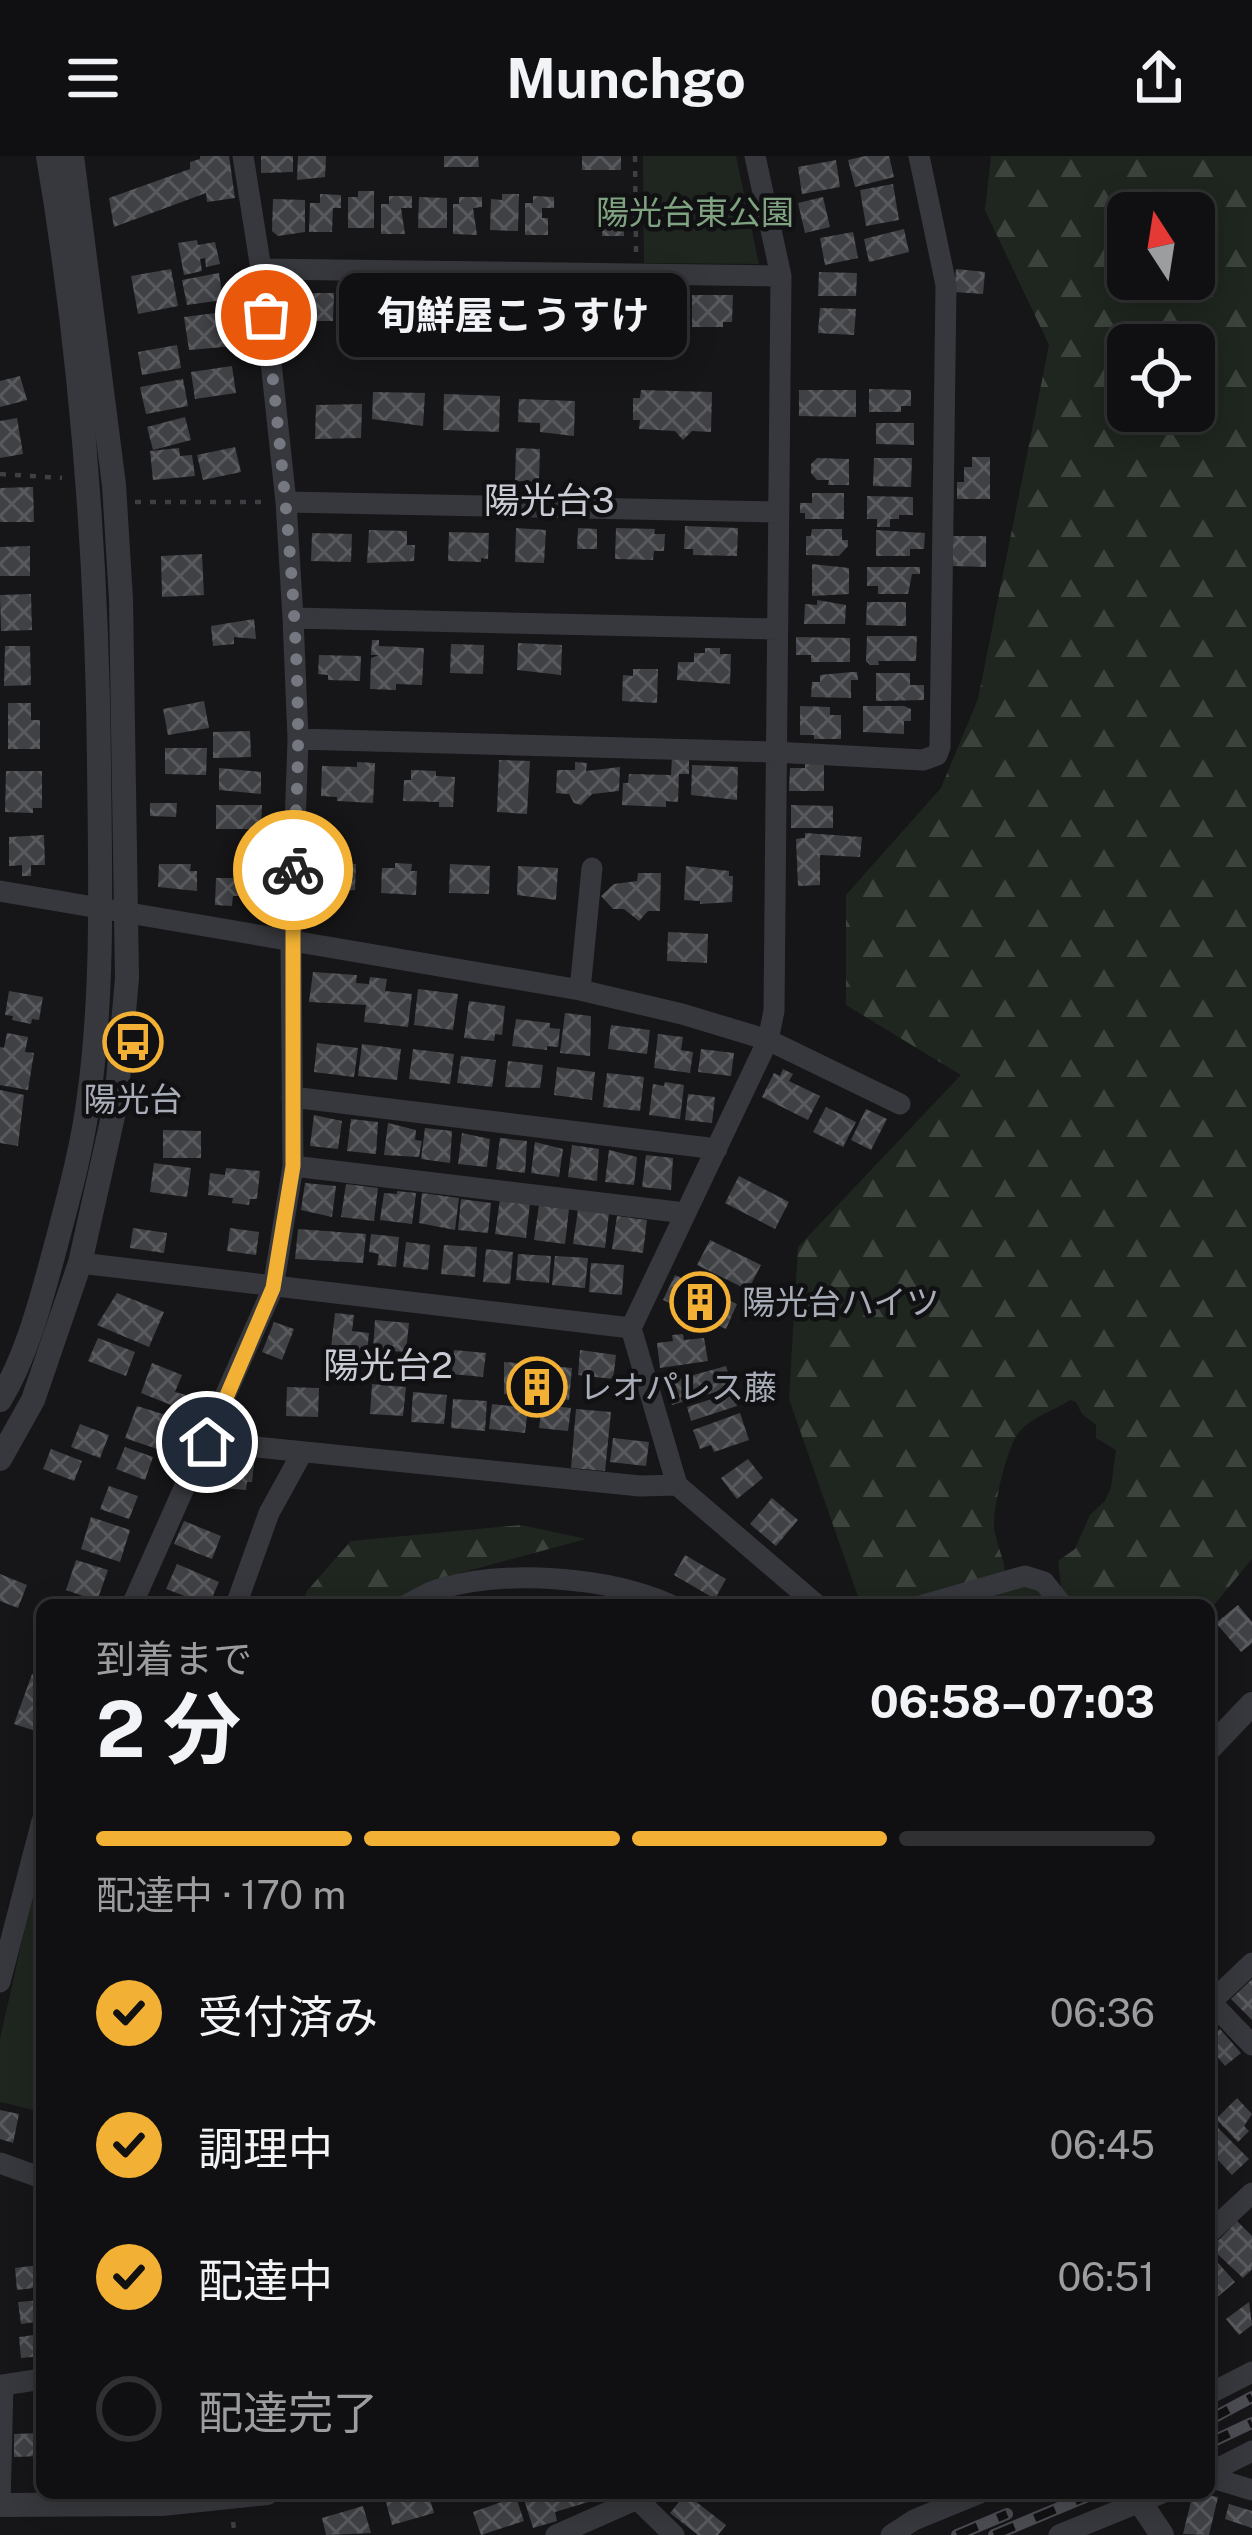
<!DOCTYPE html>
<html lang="ja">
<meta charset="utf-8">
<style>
body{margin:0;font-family:"Public Sans","Noto Sans JP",sans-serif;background:#19191b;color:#f1f3f6;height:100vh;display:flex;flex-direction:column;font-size:45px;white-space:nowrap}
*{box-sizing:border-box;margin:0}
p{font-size:39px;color:#9c9d9f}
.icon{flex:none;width:66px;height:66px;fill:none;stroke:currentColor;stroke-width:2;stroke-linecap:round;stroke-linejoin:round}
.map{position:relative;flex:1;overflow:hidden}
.details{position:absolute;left:36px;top:1443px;width:1179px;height:900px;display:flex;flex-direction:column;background:#101012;border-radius:18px;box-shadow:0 6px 30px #0003,0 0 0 3px #303032}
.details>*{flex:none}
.needle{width:78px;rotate:348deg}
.tools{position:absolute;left:1107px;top:36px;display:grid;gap:24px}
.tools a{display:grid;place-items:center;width:108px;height:108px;border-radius:18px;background:#101012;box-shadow:0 6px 30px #0003,0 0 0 3px #303032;font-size:60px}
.pin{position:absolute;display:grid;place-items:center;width:102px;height:102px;color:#fff;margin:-51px;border:6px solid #fff;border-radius:50%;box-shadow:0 3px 12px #0007}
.courier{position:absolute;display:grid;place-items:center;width:120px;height:120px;margin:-60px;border:9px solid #f2b134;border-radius:50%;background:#fff;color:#222;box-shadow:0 3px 15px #0007}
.bubble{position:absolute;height:84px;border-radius:18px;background:#101012;box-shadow:0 6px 30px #0003,0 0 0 3px #303032;font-size:39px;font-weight:700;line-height:84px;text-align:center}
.headline em{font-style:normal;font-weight:700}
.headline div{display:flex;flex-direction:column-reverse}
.headline{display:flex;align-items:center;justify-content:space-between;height:204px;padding:0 60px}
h1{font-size:78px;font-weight:700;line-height:90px}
.bar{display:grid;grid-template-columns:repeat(4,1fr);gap:18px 12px;align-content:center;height:144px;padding:0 60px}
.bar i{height:15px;border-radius:9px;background:#303032}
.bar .active{background:#f2b134}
.bar p{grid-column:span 4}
ol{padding:0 60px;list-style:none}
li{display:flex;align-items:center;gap:36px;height:132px}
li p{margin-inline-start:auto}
li .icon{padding:12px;border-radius:50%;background:#f2b134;color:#111;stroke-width:4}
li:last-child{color:#9c9d9f}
li i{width:66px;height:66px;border:6px solid #303032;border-radius:50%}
header{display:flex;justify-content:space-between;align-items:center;height:156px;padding:0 60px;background:#101012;font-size:54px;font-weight:700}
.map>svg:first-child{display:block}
</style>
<header><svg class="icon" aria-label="menu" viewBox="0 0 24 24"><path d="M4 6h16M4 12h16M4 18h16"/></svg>Munchgo<svg class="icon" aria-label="share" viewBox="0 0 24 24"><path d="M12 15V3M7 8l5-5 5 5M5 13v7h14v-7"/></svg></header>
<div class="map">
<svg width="1252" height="2379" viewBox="0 0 1252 2379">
<defs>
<pattern id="forest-firs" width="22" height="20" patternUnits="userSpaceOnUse" patternTransform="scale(3)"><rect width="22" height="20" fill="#1e261f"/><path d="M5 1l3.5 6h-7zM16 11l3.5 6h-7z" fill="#3c433d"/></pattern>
<pattern id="building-cross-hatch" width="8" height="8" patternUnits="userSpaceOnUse" patternTransform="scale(3)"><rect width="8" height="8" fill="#404145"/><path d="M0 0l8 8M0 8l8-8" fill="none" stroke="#595a5e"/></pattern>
</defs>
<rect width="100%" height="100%" fill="#161618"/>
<path fill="#1e261f" d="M643,0h93l23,108 -115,-1z
M42,1695v261l-42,-10v-63z"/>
<path fill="url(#forest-firs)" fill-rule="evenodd" d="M991,0h261v1403l-43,52v-6h-348l-72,-206 9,-152 163,-172 -115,-70v-110l95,-107 37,-89 71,-354 -64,-135zM1128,57h66v66h-66zM1128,189h66v66h-66zM1070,1244l6,2 6,12 14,11v13l20,12 -5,38 -6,13 -15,14 -15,34 -17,12 3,24 -10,17 -27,-23 -19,-8c-2,-15 -11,-33 -11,-47 0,-20 13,-79 26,-93 13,-15 33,-20 50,-31z
M521,1369l65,14 -152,41 -42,25h-91l6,-14 44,-50z"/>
<path fill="url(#building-cross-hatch)" d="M200,0h29l6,42 -28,4 -1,-9 -92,34 -5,-29 81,-29v-7l10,-3z
M261,0h32v16l-32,1z
M298,0h28l-1,21 -28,3z
M444,0h34l1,11h-35z
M582,0h39v14h-39z
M865,0h24l5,21 -39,10 -7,-27z
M836,4l4,27 -38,7 -4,-27z
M893,28l6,36 -33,6 -6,-36z
M358,35h16v37h-26v-31h10z
M320,38l21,1v13h-8l-1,24h-23l1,-29h10z
M502,38h17l-1,37 -28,-1 1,-31 11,1z
M389,40h23v12h-11l4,26h-24v-30h8z
M533,40l21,1v11h-12v10h6v17h-23v-32h8z
M419,41l28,1v30h-29z
M459,41h23v10l-9,1 4,27 -24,-1v-30h6z
M603,41h21v39h-22z
M823,41l7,30 -25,6 -7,-30z
M273,43l32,1v32l-27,4 -6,-5z
M904,73l5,23 -40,10 -5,-23z
M853,76l5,26 -33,7 -5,-27z
M197,84l1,5 17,-3 5,22 -14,3 -1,-9 -5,1 2,12 -18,4 -6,-32z
M171,113l7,37 -40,8 -7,-38z
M956,113l29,3 -2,22 -29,-2z
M819,116l38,1 -1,23h-38z
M219,117l4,27 -36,5 -5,-25z
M459,123l58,3 -2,40 -58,-2z
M526,127l42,2 -2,31 -42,-1z
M358,133l46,1 -1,29 -46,-1z
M295,137h39l-1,28h-38z
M692,139h41l-1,27h-9v5h-31z
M622,140l35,1 -1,21h11v8l14,1 -1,25 -39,-3 1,-17h-20z
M820,152l36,1 -2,26 -36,-2z
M240,154l7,35 -58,5 -5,-33z
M177,189l4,23 -39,7 -4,-23z
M232,210l4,27 -41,6 -4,-27z
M20,220l7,24 -27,7v-26z
M183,223l5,27 -42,8 -6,-27z
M869,233l42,1v16h-10v6h-32z
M641,234l71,2 -1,40 -19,-1 -9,9 -8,-9 -36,-2 1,-9h-7v-22h7z
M799,234h57v27l-57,-1z
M373,236l52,1 -2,33 -51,-7z
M444,238l56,2 -1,36 -56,-2z
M519,243l56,2 -1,35 -34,-4v-9l-22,-1z
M362,248l-1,34 -46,1 1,-34z
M185,261l6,23 -38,10 -6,-23z
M17,262l6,36 -23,4v-37z
M876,267h38v22l-38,-1z
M235,291l6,25 -38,8 -6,-25z
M179,292l1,8 12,-1 3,21 -42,4 -3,-29z
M516,292l24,1 -1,33 -24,-1z
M972,301h18v42h-33v-17h7v-15h8z
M817,302l32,1v26h-21l1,-5h-12l-6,-7v-9z
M874,302h38l-1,29 -38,-1z
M33,331l1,35h-34v-34z
M812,337h32v26h-39v-6h-5v-10h12z
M867,340l46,1v18h-14v4h-9v8h-13v-8h-10z
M685,370l53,2 -1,28 -44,-1v-6h-9z
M516,372l30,2 -2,33 -29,-1z
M578,372l19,1v20h-20z
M616,372l39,1 -1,5h11l-1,17h-10l-1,9 -38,-1z
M812,373h30v11h6v6l-9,10 -33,-1v-19h5z
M369,374l38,1v14h8l-1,16 -47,2z
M876,374l49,3 -1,16h-14v7h-34z
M449,376l40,1 -1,26 -7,-1v4l-33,-1z
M312,377l40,1 -1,28 -40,-1z
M953,380h33v31l-33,-1z
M30,390v30h-30v-29z
M202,398l2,41 -42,2 -1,-41z
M812,408l37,4v26l-37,2z
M867,411h53v7h-8l-4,20h-30v-8h-11z
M31,438l1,36 -31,1 -1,-36z
M817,444l29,5 -1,19h-41l1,-20 12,1z
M867,446h39v24l-40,-1z
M254,463l2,20 -22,-2v7l-21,2 -2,-20z
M867,480h50l-1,25h-38l1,4h-9l-4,-4z
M796,481l54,1v24h-39v-7h-15z
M372,484h7v6l45,2 -2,37 -26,-1v6l-26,-1 1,-31 8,-3h-8z
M518,487l44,2 -1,30 -44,-5z
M451,488l33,1 -1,29 -33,-1z
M5,490h25l1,39 -27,1z
M705,492h15v6h11l-1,30 -53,-4 1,-18h16v-9h11z
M319,499l42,1 -1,25 -32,-1v-5l-10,-1z
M633,513h25l-1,34 -35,-2 1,-26 10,1z
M852,516h5l1,8h-7v18l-40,-1 1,-15h8v-7z
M876,517h34v12h14v15l-48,1z
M204,545l5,27 -41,7 -5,-26z
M8,547h23v17h9v29h-32z
M800,550l30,1v8h11v24h-27v-4h-14z
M863,550h41l7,3v12h-7v13l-41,-2z
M250,575l1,26 -38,1v-26z
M165,592h42l-1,27 -41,-1z
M672,601l17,1v16h-10l-1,28 -12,-1v6l-44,-2 1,-22h5l1,-9 42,1z
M499,604l31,1 -3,53 -30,-2z
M357,606l18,1 -2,40 -36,-2v-4l-16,-1 1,-30 35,1z
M575,606l12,1 -1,8 34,-4 -1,24 -27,3 -11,11 -7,-2 -5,-9 -13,-1 1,-23h18z
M805,608h19v27h-35l1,-23h15z
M692,609l46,2 -1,33 -46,-5z
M219,612l42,4v22l-42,-4z
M411,614l25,1v5l19,1 -2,30h-14v-5l-36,-1 1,-21h7z
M6,615h36v37h-9v5l-28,-1z
M150,647h27l-1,14 -26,-1z
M216,649h46l-1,24h-45z
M791,649l42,1v22h-42z
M805,677l57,4 -2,20 -40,-2v30l-22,1 -2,-47 9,-1z
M44,679l1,30h-14v11h-9v-11l-13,1v-29z
M319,706l37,2 -1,26 -37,2z
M395,707l17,1 -1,7h6l-1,24 -35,-2 1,-25h13z
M159,708h32l-1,7h7v20l-39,-4z
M450,708l40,2 -1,28 -40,-1z
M518,710l40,2 -2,32 -39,-5z
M686,710l43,5v5h4l-1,26 -32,2v-3l-16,-1z
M638,717h23l-1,38h-12l-9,10 -15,-12h-11l-12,-13 13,-12 23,-3z
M216,722h31v18h-14l-1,10 -17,-1z
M250,723h27v26h-27z
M668,776l40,2 -1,29 -40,-2z
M313,816l44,3 -1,8 13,1 1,-7 17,2 -2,12 27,3 -4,33 -44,-5 2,-17 -57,-3z
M418,833l40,5 -5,36 -39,-5z
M9,835l34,6 -4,23 -7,-1 -1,5 -19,-4 1,-4 -8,-1z
M469,845l36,5 -3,29 -7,-1 -1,7 -30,-3z
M565,857l26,3 -1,40 -30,-3z
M516,863l34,4v5l10,1 -2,18 -11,-1v4l-35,-4z
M611,869l39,5 -3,24 -39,-5z
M7,877l21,4 -3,15 9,1 -6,37 -28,-5v-38l4,1z
M658,878l25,3 -2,13 12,2 -3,21 -36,-5z
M317,887l41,5 -4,29 -40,-5z
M362,888l39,5 -4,31 -39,-4z
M413,893l41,5 -4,30 -41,-5z
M701,893l33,4 -3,23 -33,-4z
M461,900l35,4 -4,27 -35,-4z
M508,905l35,4 -3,23 -35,-1z
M557,911l38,5 -3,28 -38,-5z
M783,913l10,5 -4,7 31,15 -12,24 -46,-23 12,-24 6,3z
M607,917l37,4 -4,34 -37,-4z
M665,926l19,3 -4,34 -31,-4 4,-31 11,2z
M0,934l24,5 -6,51 -18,-3z
M688,938l27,3 -3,26 -27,-3z
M826,951l30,15 -13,25 -30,-15z
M866,953l21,10 -16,31 -20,-10z
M314,959l28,6 -4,28 -28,-3z
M351,963l27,3 -2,32 -29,-3z
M388,967l28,7 -1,10 7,1 -3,16 -35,-2z
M425,972l27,3 -2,32 -29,-4z
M163,974l38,1v27h-38z
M462,977l28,6 -3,28 -29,-3z
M500,982l27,3 -2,32 -29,-4z
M535,986l28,7 -4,28 -28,-4z
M572,989l27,4 -2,32 -29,-4z
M609,994l28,7 -3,28 -29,-3z
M646,999l27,3 -2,32 -29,-3z
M154,1007l37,5 -4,29 -37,-5z
M226,1012l34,3 -3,28h-7l-1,6 -17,-2 1,-5 -25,-3 2,-22 15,2z
M739,1020l50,26 -14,27 -50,-26z
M305,1027l31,3 -4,31 -31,-7z
M346,1028l32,4 -4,33 -33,-4z
M397,1035l19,2 -4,31 -32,-4 4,-27 13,1z
M422,1037l37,5 -4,32 -36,-7z
M461,1043l30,4 -3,30 -30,-3z
M500,1043l30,4 -4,35 -31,-4z
M539,1049l30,4 -4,35 -31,-4z
M578,1054l31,3 -4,35 -32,-4z
M617,1060l30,4 -4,33 -31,-4z
M133,1072l34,5 -3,20 -34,-5z
M230,1072l29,4 -3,23 -29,-4z
M298,1073l68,5 -3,29 -68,-4z
M371,1078l28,3 -3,30 -19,-2 2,-11 -10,-2z
M710,1084l51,25 -13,25 -51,-25z
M406,1086l24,3 -2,25 -25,-3z
M444,1089l33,2 -2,30 -34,-3z
M486,1093l27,3 -3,32 -27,-2z
M518,1098l33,2 -2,27 -33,-3z
M555,1100l33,2 -3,30 -33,-3z
M591,1107l33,2 -2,30 -33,-3z
M675,1119l62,29 -11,25 -63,-29z
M117,1137l47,19 -15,35 -52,-22z
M335,1157l19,2 -2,16 17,2 -2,19 -36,-4z
M375,1164l34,3 -3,29 -33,-2z
M274,1166l20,7 -12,31 -20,-8z
M683,1178l1,6 20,-2 4,23 -48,7 -3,-25 16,-2 -1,-6z
M98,1182l37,14 -9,24 -38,-15z
M454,1194l32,3 -3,24 -31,-3z
M580,1194l36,5 -3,24 -35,-4z
M504,1206l68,6 -3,32 -65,-6z
M152,1207l30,12 -7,17 11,3 -5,14 -40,-16z
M726,1210l6,21 -60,18 -7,-22z
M372,1228l34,3 -3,29 -33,-2z
M287,1231l32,1 -1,29 -32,-1z
M413,1236l34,3 -3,29 -33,-2z
M733,1236l4,14 -46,15 -4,-14z
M453,1243l34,2 -2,30 -34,-3z
M492,1248l36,4 -3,25 -36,-4z
M542,1249l29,3 -3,23 -29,-3z
M137,1250l32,10 -12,33 -32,-11z
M576,1253l35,3 -6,59 -34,-3z
M740,1257l9,27 -35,12 -3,-7 -11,4 -7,-19z
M80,1268l29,11 -9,23 -29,-11z
M613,1282l36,4 -3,24 -36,-4z
M125,1291l28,10 -8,23 -29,-11z
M51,1293l31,12 -8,20 -31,-12z
M748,1303l15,19 -26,21 -16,-21z
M214,1305l40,3 -2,18h-5l-1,8 -34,-3z
M109,1330l29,10 -9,23 -29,-10z
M772,1342l26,22 -22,26 -26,-22z
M91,1361l39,13 -10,32 -39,-13z
M184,1365l37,15 -9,23 -38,-15z
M685,1399l41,24 -11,20 -41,-24z
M76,1404l32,10 -11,31 -31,-11z
M177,1408l42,18 -10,23 -43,-16z
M0,1418l27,11 -9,23 -18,-7z
M1238,1449l14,17v21l-11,9 -25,-29z
M32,1518l10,3v56l-28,-9z
M1252,1823v41l-21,-21z
M1220,1873l21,24 -16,13 -15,-18 5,-4 -5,-6z
M1237,1942l15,16 -8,12 5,5 -11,11 -22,-23z
M0,1954l19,4 -6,29 -13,-4z
M1215,1969l34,34 -17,16 -15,-16 -8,8v-36z
M1237,2065l15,15v33l-9,9 -32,-30z
M1218,2107l17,19 -21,18 -5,-6v-23z
M40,2109l2,22 -25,3 -2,-22z
M42,2144v21l-21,3 -3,-22z
M1249,2146l3,23 -13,10 -13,-16z
M42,2178v22l-21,2 -2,-21z
M42,2277v23l-28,1v-23z
M403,2337h25l6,20 -42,12 -7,-27z
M522,2337h93v1l-60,18 2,9 -24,7z
M1193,2337l25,4 -9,38 -26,-1z
M686,2338l40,31 -8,10h-20l-28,-22z
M516,2341l8,24 -43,14 -8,-23z
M1229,2348l23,7v17l-27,-9z
M363,2350l8,27 -45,2 -4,-17z"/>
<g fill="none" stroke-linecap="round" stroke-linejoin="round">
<path stroke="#3d3f44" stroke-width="4.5" stroke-dasharray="6 9" stroke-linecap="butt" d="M635,0l1,96
M0,318l62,4
M135,346h133
M233,2366l2,13"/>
<path stroke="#37383d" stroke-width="21" d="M755,0l26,120 -7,735 -6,29 -137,288 46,157 140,120
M261,113l520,7
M286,346l491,10
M293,462l482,11
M298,583l476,13 149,8 14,-5 3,-8 6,-462 -27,-129
M0,735l580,99 102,24 86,26 132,64
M580,834l12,-122
M292,941l425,52
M293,1010l392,47
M80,1107l551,65
M207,1286l433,44 37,-1
M132,1449l141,-317 20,-122 -2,-224 7,-203 -5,-121 -7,-116 -25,-233 -18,-113
M236,1449l33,-92 33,-60
M406,1449c11,-5 22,-13 34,-16 66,-20 169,-12 231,16
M923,1449l102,-29 19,6 18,23
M0,1826l42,-161
M1209,1844l43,45
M1209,1848l43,-41
M0,2007l42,15
M1209,2077l43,-40
M1209,2238l43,-22
M1209,2317l43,-22
M1209,2321l43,13
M638,2344l36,35
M0,2349l3,-120 39,-6
M556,2379l95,-42
M891,2379l23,-15 66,-27
M1059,2379l103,-42"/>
<path stroke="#37383d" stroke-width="24" d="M0,1244c26,-43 40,-96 53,-144 14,-53 29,-105 36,-160 15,-110 11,-224 10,-335 -2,-203 -17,-404 -51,-605
M0,1303l33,-59 47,-137 36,-160 11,-125 -6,-379 -7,-114 -42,-329
M1209,1593l43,-45
M1134,2337l28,42
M0,2349l162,-1 105,-11"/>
<defs>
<path id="rail" d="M1209,2264l43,-23
M1209,2287l43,-20
M957,2379l50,-21
M994,2379l101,-42"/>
</defs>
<use href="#rail" stroke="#4a4c52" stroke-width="12"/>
<use href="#rail" stroke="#111113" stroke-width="8" stroke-dasharray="22" stroke-linecap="butt"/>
</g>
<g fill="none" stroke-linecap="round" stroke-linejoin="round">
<path stroke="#757880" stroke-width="12" stroke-dasharray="0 21.6" d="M266,159c15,141 32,284 32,425 0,44 -3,87 -5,130"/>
<path stroke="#f2b134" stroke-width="15" d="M207,1286l66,-154 20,-122v-296"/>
</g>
<defs>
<symbol id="bus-ring" viewBox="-11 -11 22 22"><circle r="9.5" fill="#111113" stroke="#f2b134" stroke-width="1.5"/><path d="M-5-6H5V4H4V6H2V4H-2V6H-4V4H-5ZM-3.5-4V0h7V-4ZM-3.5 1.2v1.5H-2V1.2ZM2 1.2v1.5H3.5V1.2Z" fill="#f2b134"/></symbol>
<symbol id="building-ring" viewBox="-11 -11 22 22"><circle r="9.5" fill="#111113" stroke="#f2b134" stroke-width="1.5"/><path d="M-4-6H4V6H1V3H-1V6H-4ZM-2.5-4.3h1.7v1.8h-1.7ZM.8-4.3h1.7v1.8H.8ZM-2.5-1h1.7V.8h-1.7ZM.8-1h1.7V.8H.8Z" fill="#f2b134"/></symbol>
</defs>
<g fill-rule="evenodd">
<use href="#bus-ring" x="100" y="853" width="66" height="66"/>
<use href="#building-ring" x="667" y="1113" width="66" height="66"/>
<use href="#building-ring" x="504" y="1198" width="66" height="66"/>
</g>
<g text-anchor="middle" stroke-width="9" stroke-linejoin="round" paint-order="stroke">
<g font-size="33" fill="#7fa381" stroke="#111113">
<text x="695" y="68">陽光台東公園</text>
</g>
<g font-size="33" fill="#a8adb8" stroke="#111113" text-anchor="start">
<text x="133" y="955" text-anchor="middle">陽光台</text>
<text x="742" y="1158">陽光台ハイツ</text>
<text x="579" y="1243">レオパレス藤</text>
</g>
<g font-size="36" fill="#c9ccd4" stroke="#111113">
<text x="549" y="357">陽光台3</text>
<text x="388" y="1222">陽光台2</text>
</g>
</g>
</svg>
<div class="tools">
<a><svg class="needle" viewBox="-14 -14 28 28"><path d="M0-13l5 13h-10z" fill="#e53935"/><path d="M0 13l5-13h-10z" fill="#9c9d9f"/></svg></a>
<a><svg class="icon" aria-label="locate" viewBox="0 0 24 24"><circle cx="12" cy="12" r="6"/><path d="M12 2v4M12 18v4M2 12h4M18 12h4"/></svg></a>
</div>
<div class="pin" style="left:266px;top:159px;background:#ea580c"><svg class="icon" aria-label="bag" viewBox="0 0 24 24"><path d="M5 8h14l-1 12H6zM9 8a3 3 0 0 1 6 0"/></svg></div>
<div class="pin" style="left:207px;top:1286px;background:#1f2937"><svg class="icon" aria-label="home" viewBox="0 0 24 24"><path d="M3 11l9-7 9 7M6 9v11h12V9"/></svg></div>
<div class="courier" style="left:293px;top:714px"><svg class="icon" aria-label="bike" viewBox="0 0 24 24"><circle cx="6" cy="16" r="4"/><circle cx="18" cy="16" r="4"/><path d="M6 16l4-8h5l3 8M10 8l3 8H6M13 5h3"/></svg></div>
<div class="bubble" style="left:339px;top:117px;width:348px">旬鮮屋こうすけ</div>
<section class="details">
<div class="headline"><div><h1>2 分</h1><p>到着まで</p></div><em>06:58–07:03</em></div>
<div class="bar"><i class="active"></i><i class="active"></i><i class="active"></i><i></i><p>配達中 · 170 m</p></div>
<ol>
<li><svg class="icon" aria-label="check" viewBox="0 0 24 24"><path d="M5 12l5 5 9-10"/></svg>受付済み<p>06:36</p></li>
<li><svg class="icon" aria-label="check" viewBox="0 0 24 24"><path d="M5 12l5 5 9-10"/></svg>調理中<p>06:45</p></li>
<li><svg class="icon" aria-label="check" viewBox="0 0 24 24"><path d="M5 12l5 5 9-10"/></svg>配達中<p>06:51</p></li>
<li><i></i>配達完了</li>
</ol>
</section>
</div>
